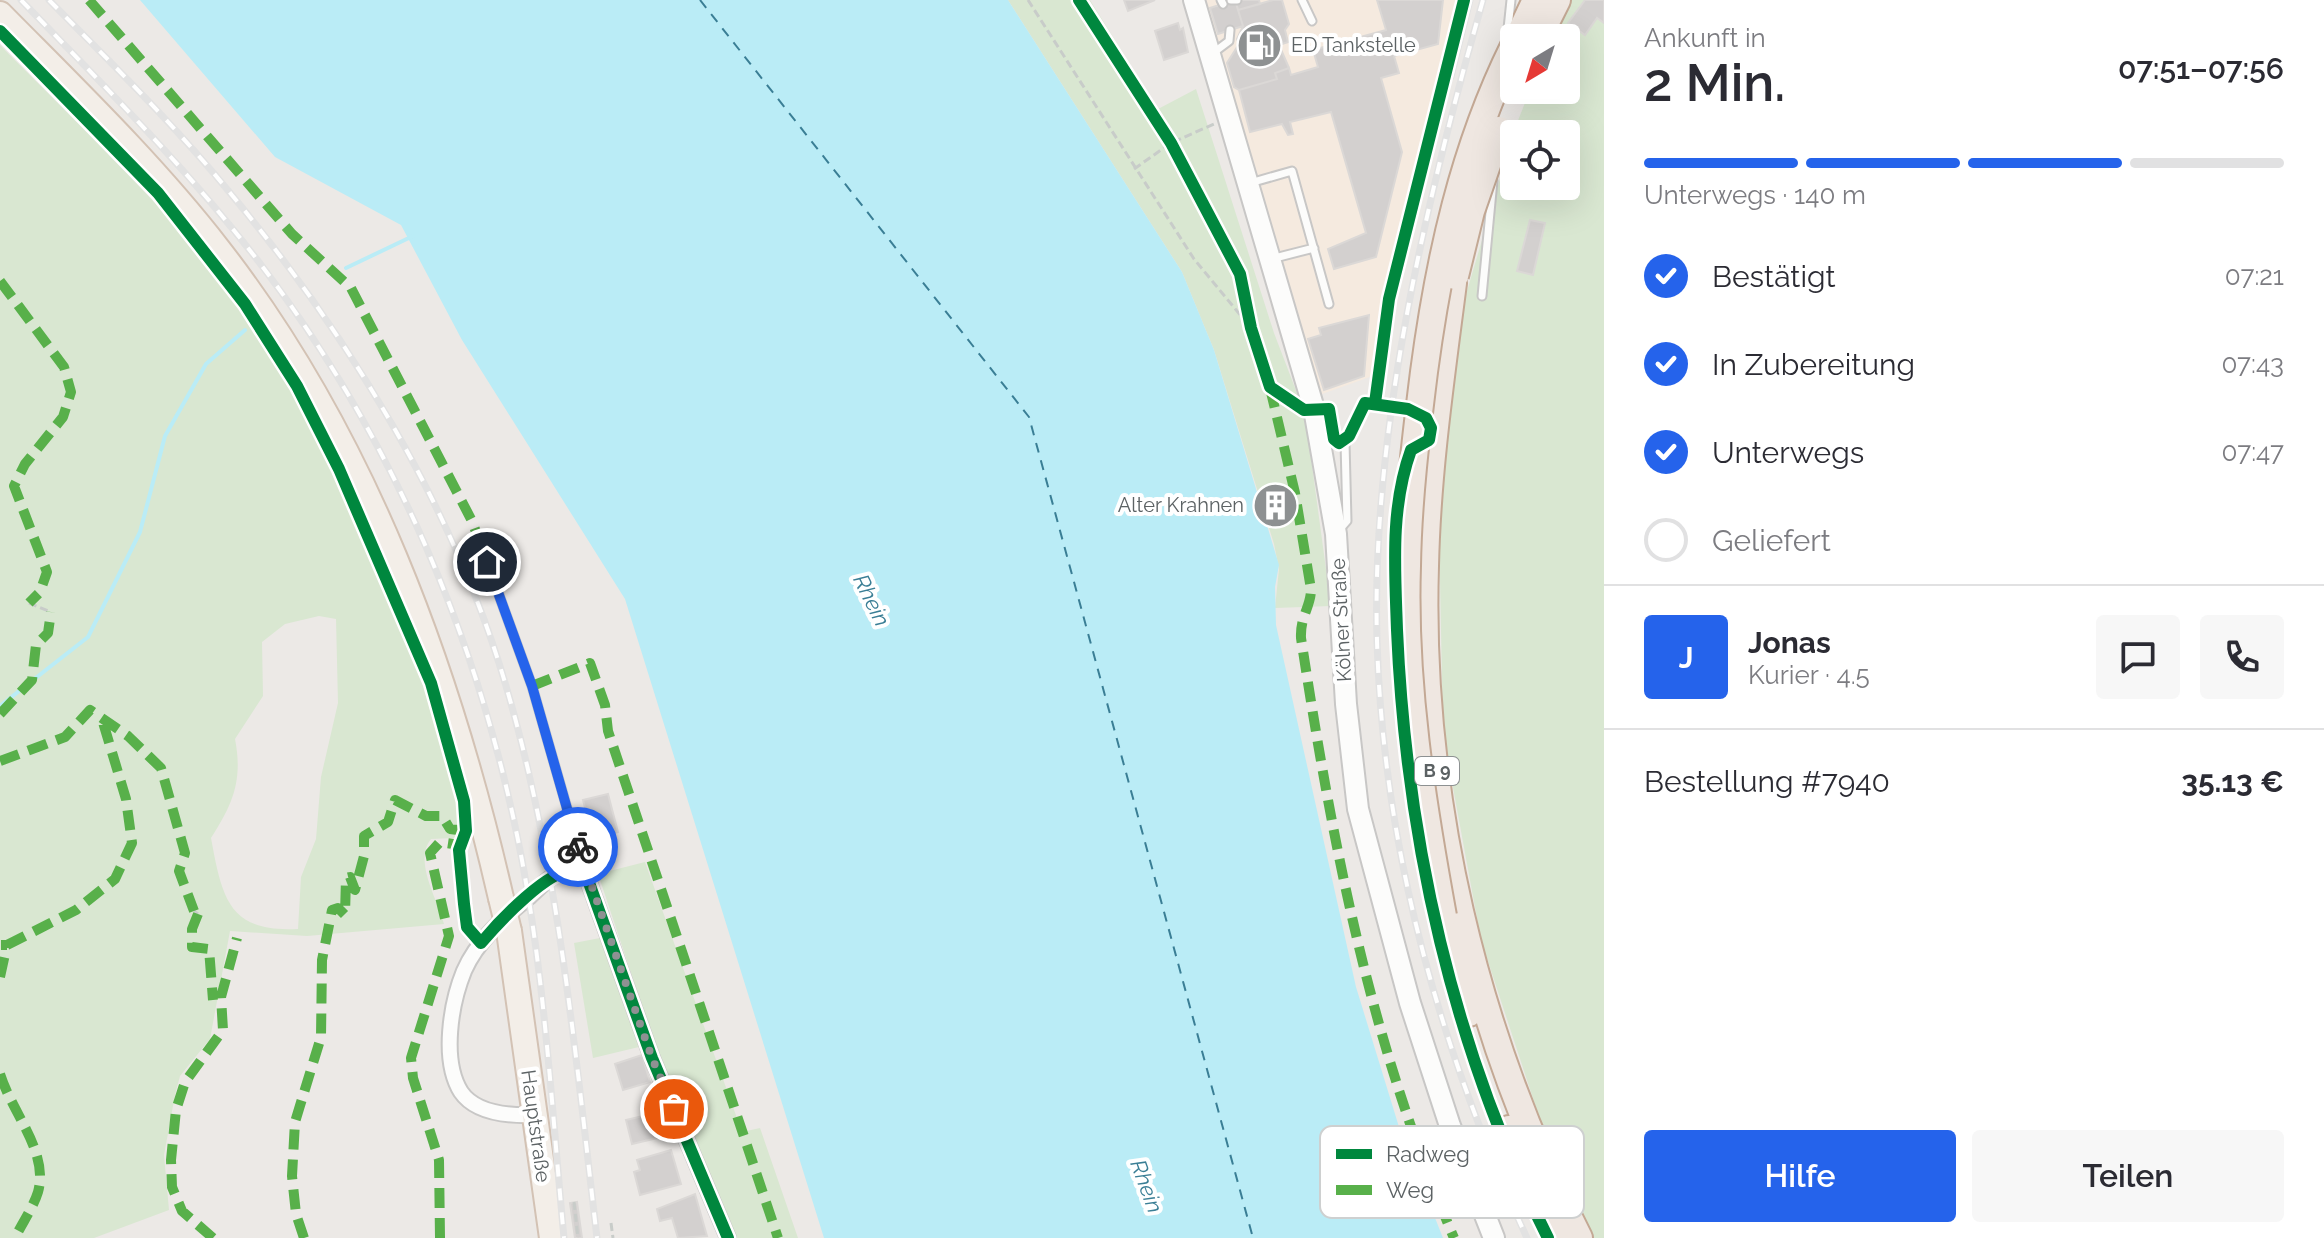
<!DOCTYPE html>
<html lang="de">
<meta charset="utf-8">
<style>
body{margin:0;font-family:Raleway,sans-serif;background:#f7f7f7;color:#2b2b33;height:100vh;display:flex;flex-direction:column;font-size:30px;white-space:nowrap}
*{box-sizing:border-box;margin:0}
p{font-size:26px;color:#7c7c81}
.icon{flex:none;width:44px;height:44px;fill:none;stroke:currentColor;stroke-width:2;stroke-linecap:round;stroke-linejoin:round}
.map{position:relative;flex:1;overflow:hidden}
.details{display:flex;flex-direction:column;background:#fff;width:720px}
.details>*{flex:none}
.needle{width:52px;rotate:218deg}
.tools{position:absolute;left:1500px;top:24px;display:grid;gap:16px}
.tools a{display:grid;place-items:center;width:80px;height:80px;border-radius:8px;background:#fff;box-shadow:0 8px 32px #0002;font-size:40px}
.pin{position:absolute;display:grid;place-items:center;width:68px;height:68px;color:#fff;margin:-34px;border:4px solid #fff;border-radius:50%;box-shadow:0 2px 8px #0007}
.courier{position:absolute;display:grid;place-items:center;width:80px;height:80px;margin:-40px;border:6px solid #2563eb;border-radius:50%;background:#fff;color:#222;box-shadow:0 2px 10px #0007}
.summary em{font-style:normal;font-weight:600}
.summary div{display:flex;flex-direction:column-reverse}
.summary{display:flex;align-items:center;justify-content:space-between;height:136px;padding:0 40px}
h1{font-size:52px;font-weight:600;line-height:60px}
.bar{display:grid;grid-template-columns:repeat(4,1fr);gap:12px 8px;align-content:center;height:96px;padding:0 40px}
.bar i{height:10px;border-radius:6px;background:#e1e1e2}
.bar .on{background:#2563eb}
.bar p{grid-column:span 4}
.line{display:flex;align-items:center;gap:20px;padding:0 40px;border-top:2px solid #e1e1e2}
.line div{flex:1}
.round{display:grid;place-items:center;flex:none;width:84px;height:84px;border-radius:8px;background:#f7f7f7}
ol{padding:0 40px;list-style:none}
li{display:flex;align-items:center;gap:24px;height:88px}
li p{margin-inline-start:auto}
li .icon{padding:8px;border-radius:50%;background:#2563eb;color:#fff;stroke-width:4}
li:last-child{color:#7c7c81}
li i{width:44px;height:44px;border:4px solid #e1e1e2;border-radius:50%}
.primary-button{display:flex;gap:16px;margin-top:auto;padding:16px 40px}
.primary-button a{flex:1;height:92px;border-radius:8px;background:#2563eb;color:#fff;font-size:32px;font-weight:600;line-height:92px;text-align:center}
.primary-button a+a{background:#f7f7f7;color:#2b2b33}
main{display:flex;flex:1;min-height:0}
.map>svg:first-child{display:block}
</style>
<main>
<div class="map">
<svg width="1604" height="1238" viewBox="0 0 1604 1238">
<rect width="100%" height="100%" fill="#ece9e6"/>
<path fill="#f5eadf" d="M1188,0h269l-20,93 -45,158 -14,123 -56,20 -55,-172z"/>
<path fill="#d9e7d1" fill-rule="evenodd" d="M1008,0h82l68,109 38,-20 78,244 31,81 26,192 -56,2 4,-39 -5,-25 -60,-194 -32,-78z
M1570,0h34v1238h-16l-43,-103 -64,-195 -38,-207 -5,-256 24,-169 53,-180 15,-38h36v-52h-15zM1514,134h52v52h-52z
M0,45c78,79 160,155 227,244 67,89 111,192 155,293 34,79 69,162 79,247l-7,9 -23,1c-18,22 7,61 13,85l-137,12 -77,-5 -20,108 -30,37 -5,19 -11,60 5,55 -75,28h-94zM319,616l17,3 2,84 -17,74 -5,62 -15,38 -3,52c-70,4 -76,-32 -87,-91 22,-34 32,-58 24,-99l28,-43 -1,-54 23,-18z
M645,862l97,270 18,-4 38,110h-61l-78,-181 -61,-183z
M600,938l39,109 -46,11 -19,-115z"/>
<path fill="#baecf6" d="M140,0h868l174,272 32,78 65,215 -4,22 1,38 80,362 43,140 44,111h-619l-199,-639 -163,-259 -61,-115 -126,-68z"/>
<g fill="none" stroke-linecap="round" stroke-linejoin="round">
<path stroke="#baecf6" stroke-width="4" d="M346,268l67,-32
M0,706l88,-69 52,-105 25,-96 41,-72 39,-34"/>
<path stroke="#3a7e95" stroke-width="2" stroke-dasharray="10 8" stroke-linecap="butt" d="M700,0l329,417 224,821"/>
</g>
<path fill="#d3d0cf" stroke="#dbd8d6" stroke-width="2" d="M1124,0h31l-27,11z
M1235,0l8,26 -25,8 -8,-26z
M1235,0h24l1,4 -22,6z
M1273,0h9l7,24 -4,6 3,12 -9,3 10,23 -14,5 2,6 -38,11 -5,-3 -7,-24 12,-19 -2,-5 6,-13 -5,-16z
M1377,0h66l-5,44 -44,12 5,17 -18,5 21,74 -26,105 -42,12 -6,-20 38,-16 -35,-121 -41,10 3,12 -5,1 -6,-11 -32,8 -11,-42 38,-11 -2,-6 14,-5 2,7 27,-8 -5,-17 73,-20z
M1585,0h19v23l-7,-5 -12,17 -17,-12z
M1178,23l2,7 3,-2 5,24 -24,8 -9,-29z
M1530,220l15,3 -12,52 -16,-4z
M1369,315l-5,61 -40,14 -16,-51 13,-4 -2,-7z
M1261 504a13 13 0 1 1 26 0a13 13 0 1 1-26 0Z
M608,794l10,38 -4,1 3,11 -21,6 -13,-50z
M642,1055l8,27 -27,8 -8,-26z
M660,1112l6,24 -34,8 -6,-24z
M671,1150l10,34 -41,11 -6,-23 6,-2 -3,-10z
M695,1194l12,42 -29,2 -6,-20 -12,3 -3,-12z
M577,1202l5,36h-7l-5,-35z"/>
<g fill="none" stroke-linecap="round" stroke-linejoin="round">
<defs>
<path id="lane" d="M1221,0l2,4
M1231,0h6
M1302,0l10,21
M1507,38l4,-38
M1213,53l16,-12 1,-11
M1250,183l42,-12 37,133
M1271,259l43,-11
M1482,296l11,-115
M1340,529l7,-8 -2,-79
M487,562l45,124 55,192"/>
<path id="street" d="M535,1115c-24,1 -59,-1 -74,-23 -20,-32 -10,-89 3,-121 13,-30 40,-54 65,-74 12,-11 24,-24 40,-28l19,11 64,178 76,180"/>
<path id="secondary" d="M1194,0l120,409 22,125 10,170 12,105 52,194 40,123 44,112"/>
<path id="primary" d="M0,14c75,76 152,150 218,235 147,189 230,418 283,649
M509,931l43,307"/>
<path id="highway" d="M1518,38l18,-38
M1538,38l19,-38
M1453,283c-12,94 -26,189 -28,283 -7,229 49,468 154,672
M1443,916l26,97
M1509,1129l48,109"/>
</defs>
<use href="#lane" stroke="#c8c7c6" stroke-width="11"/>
<use href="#street" stroke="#c8c7c6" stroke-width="18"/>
<use href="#secondary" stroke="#c8c7c6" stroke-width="24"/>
<use href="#primary" stroke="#d3c2b4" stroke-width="28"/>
<use href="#highway" stroke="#c3a894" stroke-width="30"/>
<path stroke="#c8ccc9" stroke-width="3" stroke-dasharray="8 4" stroke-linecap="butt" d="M1028,0l166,259 57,69
M1134,169l37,-26 43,-19
M29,603l22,9
M194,911l4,3
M574,1202l4,36
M611,1223l2,15"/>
<use href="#lane" stroke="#fcfcfb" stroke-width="7"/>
<use href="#street" stroke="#fcfcfb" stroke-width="14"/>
<use href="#secondary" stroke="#fcfcfb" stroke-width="20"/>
<use href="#primary" stroke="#f3eee8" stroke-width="24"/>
<use href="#highway" stroke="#efe7e1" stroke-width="26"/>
<defs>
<path id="rail" d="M21,0c84,87 171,173 244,270 130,173 215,373 256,585 24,126 31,256 43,383
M49,0c62,63 126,125 182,194 118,142 223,314 275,492 53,180 69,366 91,552
M1483,0c-57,200 -112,432 -106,641 6,208 63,409 150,597
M1451,77l19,-77"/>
</defs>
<use href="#rail" stroke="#e2e2e2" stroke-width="7"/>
<use href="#rail" stroke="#fff" stroke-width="4" stroke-dasharray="12" stroke-linecap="butt"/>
<defs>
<path id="primary-bridge" d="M501,898l8,33"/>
<path id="highway-bridge" d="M1455,276l16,-65 28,-81
M1443,916c-21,-115 -40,-233 -36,-350 1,-65 9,-130 17,-194 15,-113 39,-223 90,-326"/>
</defs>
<use href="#primary-bridge" stroke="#d3c2b4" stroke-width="28" stroke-linecap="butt"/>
<use href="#highway-bridge" stroke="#c3a894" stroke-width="30" stroke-linecap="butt"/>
<use href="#primary-bridge" stroke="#f3eee8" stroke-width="24"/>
<use href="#highway-bridge" stroke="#efe7e1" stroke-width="26"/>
<path stroke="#58b04a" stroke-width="10" stroke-dasharray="20 10" stroke-linecap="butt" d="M89,0l203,234 59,54 121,233 15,41
M0,281l64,86 7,25 -8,25 -38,47 -11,22 33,86 -7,20 -11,11
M1270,388l25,105 16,96c0,18 -11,27 -10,49 32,209 69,404 153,600
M532,686l58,-23 15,42 3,26 170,507
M0,714l32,-34 4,-35 12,-12 3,-21
M0,761l65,-24 25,-27 38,26 33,32 24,85 -6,18 15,40
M198,914l-6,15v18l17,2 4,51
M7,945l69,-35 39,-31 17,-36 -6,-44 -24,-80
M0,977l7,-32h-6
M0,1074c13,41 49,78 38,118 -5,16 -16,31 -23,46
M213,1238l-31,-27 -10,-24 -1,-27 5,-50 9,-28 38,-52 -2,-33 16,-59
M304,1238l-8,-24 -4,-38 3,-54 26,-85 1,-77 10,-50 6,-2 7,7 1,-37 4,-1 5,13 9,-34v-20l24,-14 7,-22 31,16h16l8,13 16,2
M440,1238l-1,-78 -26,-82 -2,-20 38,-122 -19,-83 10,-11 13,2 7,10"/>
<defs>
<path id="cycleway" d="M1079,0l92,143 69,131 11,54 19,59 34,23 25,-1 5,30 5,4 10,-7 16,-33 43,6 18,9 5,10 -2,12 -18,10c-21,58 -16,119 -14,180 9,210 56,419 151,608
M0,31l158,162 87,111 52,82 42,83 92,214 33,118 2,30 -7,19 5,54 3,23 14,16c16,-19 71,-79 96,-72l11,9 64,178 76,180
M1375,403l14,-104 75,-299"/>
</defs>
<use href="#cycleway" stroke="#fff" stroke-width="17"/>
<use href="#cycleway" stroke="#00873e" stroke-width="12"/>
</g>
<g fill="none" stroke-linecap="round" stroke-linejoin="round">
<path stroke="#8e9192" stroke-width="8" stroke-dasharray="0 14.4" d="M578,847l74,211 22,51"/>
<path stroke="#2563eb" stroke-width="10" d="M487,562l45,124 46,161"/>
</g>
<defs>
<symbol id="fuel-disc" viewBox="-11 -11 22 22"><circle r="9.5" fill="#8e9192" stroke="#fff"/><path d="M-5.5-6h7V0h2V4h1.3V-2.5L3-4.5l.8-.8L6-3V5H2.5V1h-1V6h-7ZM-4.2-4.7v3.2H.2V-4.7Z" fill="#fff"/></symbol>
<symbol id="building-disc" viewBox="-11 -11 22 22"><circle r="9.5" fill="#8e9192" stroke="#fff"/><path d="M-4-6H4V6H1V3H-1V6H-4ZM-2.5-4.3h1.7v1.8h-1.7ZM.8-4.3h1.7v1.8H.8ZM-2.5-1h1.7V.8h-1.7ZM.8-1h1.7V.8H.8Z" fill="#fff"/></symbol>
</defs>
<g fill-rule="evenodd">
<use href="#fuel-disc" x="1234" y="20" width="51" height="51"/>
<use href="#building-disc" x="1250" y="480" width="51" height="51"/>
</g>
<g text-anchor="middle" stroke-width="8" stroke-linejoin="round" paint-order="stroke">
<rect fill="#fff" stroke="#8d9192" stroke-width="2" x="1415" y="757" width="44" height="28" rx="6"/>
<g font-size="18" font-weight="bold" fill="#5c6264">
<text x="1437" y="777">B 9</text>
</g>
<g font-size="20" fill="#5c6264" stroke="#fff" text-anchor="start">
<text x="1291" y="52">ED Tankstelle</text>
<text x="1244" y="512" text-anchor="end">Alter Krahnen</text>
</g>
<g font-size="20" fill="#5c6264" stroke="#fff">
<text transform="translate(1341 620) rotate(-93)" y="7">Kölner Straße</text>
<text transform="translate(536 1126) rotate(82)" y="7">Hauptstraße</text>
</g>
<g font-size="22" font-style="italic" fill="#3a7e95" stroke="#fff">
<text transform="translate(872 600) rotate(64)" y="8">Rhein</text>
<text transform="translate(1147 1186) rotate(70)" y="8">Rhein</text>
</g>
</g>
<rect x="1320" y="1126" width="264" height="92" rx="12" fill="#fff" stroke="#ced0d0" stroke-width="2"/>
<rect x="1336" y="1149" width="36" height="10" fill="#00873e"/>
<rect x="1336" y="1185" width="36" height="10" fill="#58b04a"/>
<g font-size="22" fill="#5c6264">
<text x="1386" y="1162">Radweg</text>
<text x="1386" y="1198">Weg</text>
</g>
</svg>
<div class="tools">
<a><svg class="needle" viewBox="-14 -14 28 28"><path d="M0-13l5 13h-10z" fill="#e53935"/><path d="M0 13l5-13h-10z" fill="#7c7c81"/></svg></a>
<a><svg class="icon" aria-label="locate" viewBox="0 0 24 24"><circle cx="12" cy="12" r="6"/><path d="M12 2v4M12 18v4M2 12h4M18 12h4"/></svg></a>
</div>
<div class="pin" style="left:674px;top:1109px;background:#ea580c"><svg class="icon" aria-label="bag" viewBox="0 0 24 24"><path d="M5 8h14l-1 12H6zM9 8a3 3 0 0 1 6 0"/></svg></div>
<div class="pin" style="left:487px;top:562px;background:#1f2937"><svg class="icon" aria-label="home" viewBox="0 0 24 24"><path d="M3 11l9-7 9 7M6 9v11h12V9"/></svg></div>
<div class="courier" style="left:578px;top:847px"><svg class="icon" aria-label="bike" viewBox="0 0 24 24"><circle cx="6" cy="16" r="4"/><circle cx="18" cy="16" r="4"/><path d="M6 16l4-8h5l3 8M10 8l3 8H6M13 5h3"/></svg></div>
</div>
<section class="details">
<div class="summary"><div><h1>2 Min.</h1><p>Ankunft in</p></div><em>07:51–07:56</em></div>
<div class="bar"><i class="on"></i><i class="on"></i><i class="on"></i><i></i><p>Unterwegs · 140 m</p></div>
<ol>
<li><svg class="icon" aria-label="check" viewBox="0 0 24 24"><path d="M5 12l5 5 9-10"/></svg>Bestätigt<p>07:21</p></li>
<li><svg class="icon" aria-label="check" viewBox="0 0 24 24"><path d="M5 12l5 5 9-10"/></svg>In Zubereitung<p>07:43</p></li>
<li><svg class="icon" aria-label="check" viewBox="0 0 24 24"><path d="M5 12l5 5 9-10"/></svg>Unterwegs<p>07:47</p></li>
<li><i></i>Geliefert</li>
</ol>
<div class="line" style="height:144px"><b class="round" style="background:#2563eb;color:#fff">J</b><div><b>Jonas</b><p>Kurier · 4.5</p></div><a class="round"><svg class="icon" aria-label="chat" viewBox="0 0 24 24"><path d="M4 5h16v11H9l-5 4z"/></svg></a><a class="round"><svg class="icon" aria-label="phone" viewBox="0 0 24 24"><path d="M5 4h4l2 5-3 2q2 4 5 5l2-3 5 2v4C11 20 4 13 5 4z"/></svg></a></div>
<div class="line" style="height:104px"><div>Bestellung #7940</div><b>35.13 €</b></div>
<div class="primary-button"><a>Hilfe</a><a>Teilen</a></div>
</section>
</main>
